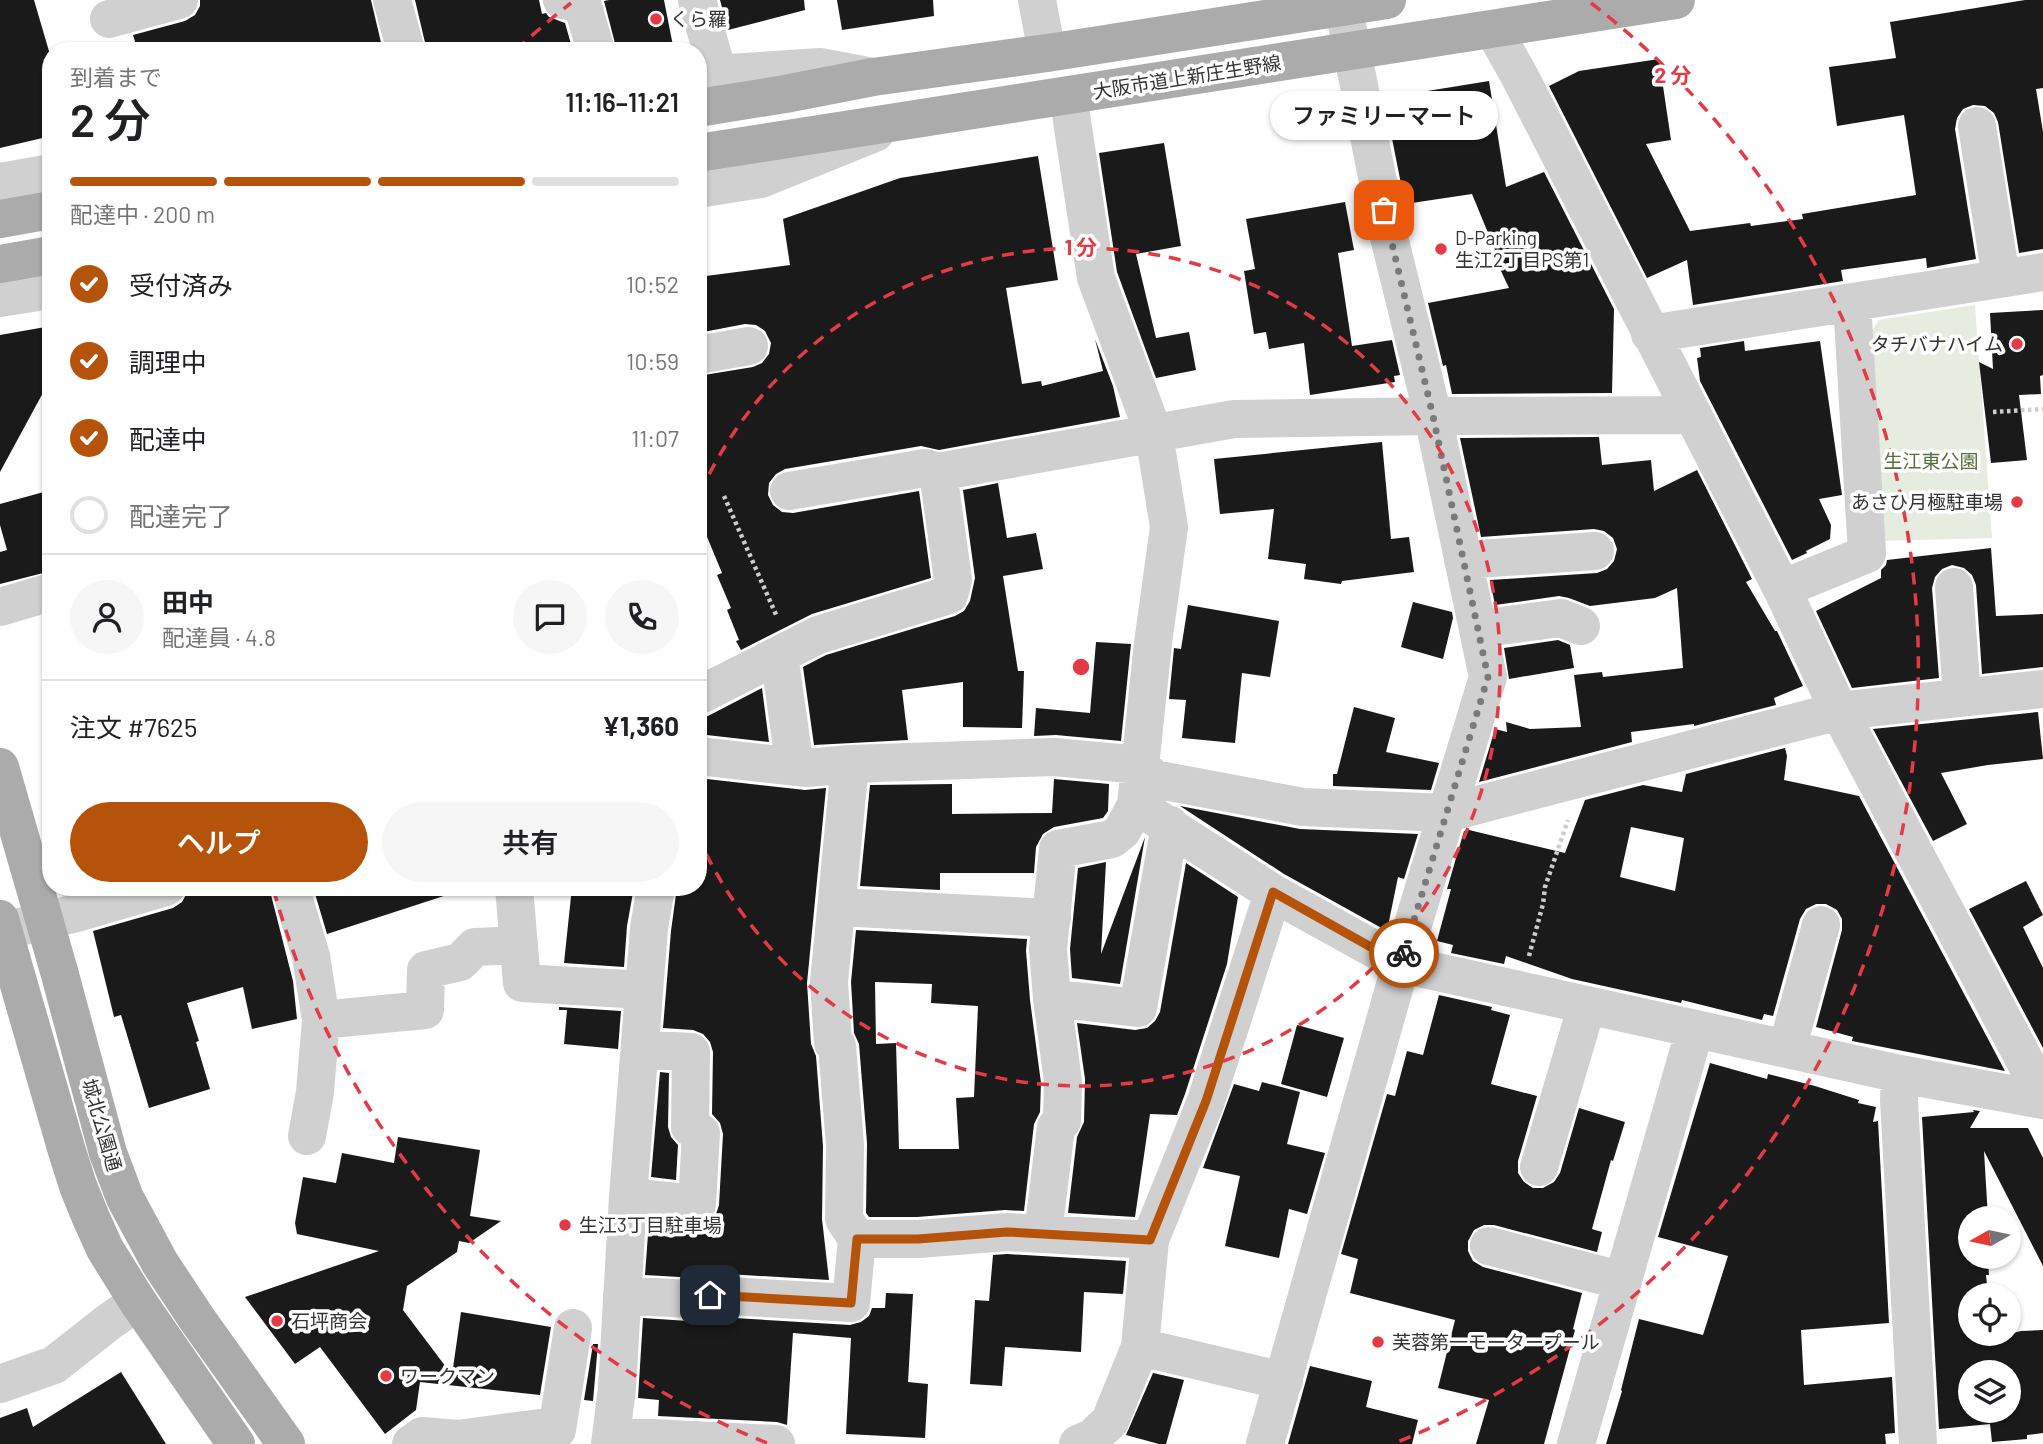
<!DOCTYPE html>
<html lang="ja">
<meta charset="utf-8">
<style>
body{margin:0;font-family:Barlow,"Noto Sans JP",sans-serif;background:#f6f6f6;color:#202124;height:100vh;display:flex;flex-direction:column;font-size:26px;white-space:nowrap}
*{box-sizing:border-box;margin:0}
p{font-size:23px;color:#757577}
.icon{flex:none;width:38px;height:38px;fill:none;stroke:currentColor;stroke-width:2;stroke-linecap:round;stroke-linejoin:round}
.map{position:relative;flex:1;overflow:hidden}
.sheet{position:absolute;left:42px;top:42px;width:665px;height:854px;display:flex;flex-direction:column;background:#fff;border-radius:28px;box-shadow:0 2px 5px #0004}
.sheet>*{flex:none}
.needle{width:46px;rotate:261deg}
.controls{position:absolute;left:1958px;top:1206px;display:grid;gap:14px}
.controls a{display:grid;place-items:center;width:63px;height:63px;border-radius:50%;background:#fff;box-shadow:0 2px 5px #0004;font-size:35px}
.pin{position:absolute;display:grid;place-items:center;width:60px;height:60px;color:#fff;margin:-30px;border-radius:14px;box-shadow:0 4px 10px #0006}
.courier{position:absolute;display:grid;place-items:center;width:70px;height:70px;margin:-35px;border:5px solid #b45309;border-radius:50%;background:#fff;color:#222;box-shadow:0 2px 9px #0007}
.bubble{position:absolute;height:49px;border-radius:24px;background:#fff;box-shadow:0 2px 5px #0004;font-size:23px;font-weight:600;line-height:49px;text-align:center}
.head em{font-style:normal;font-weight:600}
.head div{display:flex;flex-direction:column-reverse}
.head{display:flex;align-items:center;justify-content:space-between;height:119px;padding:0 28px}
h1{font-size:46px;font-weight:600;line-height:52px}
.bar{display:grid;grid-template-columns:repeat(4,1fr);gap:10px 7px;align-content:center;height:84px;padding:0 28px}
.bar i{height:9px;border-radius:5px;background:#e0e0e0}
.bar .selected{background:#b45309}
.bar p{grid-column:span 4}
.line{display:flex;align-items:center;gap:18px;padding:0 28px;border-top:2px solid #e0e0e0}
.line div{flex:1}
.round{display:grid;place-items:center;flex:none;width:74px;height:74px;border-radius:37px;background:#f6f6f6}
ol{padding:0 28px;list-style:none}
li{display:flex;align-items:center;gap:21px;height:77px}
li p{margin-inline-start:auto}
li .icon{padding:7px;border-radius:50%;background:#b45309;color:#fff;stroke-width:4}
li:last-child{color:#757577}
li i{width:38px;height:38px;border:4px solid #e0e0e0;border-radius:50%}
.action{display:flex;gap:14px;margin-top:auto;padding:14px 28px}
.action a{flex:1;height:80px;border-radius:42px;background:#b45309;color:#fff;font-size:28px;font-weight:600;line-height:80px;text-align:center}
.action a+a{background:#f6f6f6;color:#202124}
.map>svg:first-child{display:block}
</style>
<div class="map">
<svg width="2043" height="1444" viewBox="0 0 2043 1444">
<rect width="100%" height="100%" fill="#fff"/>
<path fill="#e6ecdf" d="M1975,305l17,233 -111,3 -13,-204 11,-17z"/>
<path fill="#1a1a1a" fill-rule="evenodd" d="M0,0h34l17,58v78l-51,12z
M200,0h171l12,51h-245l-5,-16 52,-14 10,-6 5,-9z
M415,0h124l3,14 4,-1 3,4 16,6 8,28h-146z
M609,0h55l10,51h-57l-13,-50z
M720,0h84l1,10 -77,20z
M837,0h96l1,16 -92,14z
M2025,0h18v88l-7,1 7,43v117l-24,4 -21,-131 -4,-9 -9,-7 -12,-1 -10,4 -6,9 -2,11 21,130 -49,9 -1,-10 -85,12 2,11 -150,24 -6,-45 -40,18 -98,-192 30,-15 80,-12 12,81 -25,4 44,87 60,-8 1,3 52,-7 -1,-5 114,-19 -12,-80 -67,11 -8,-59 67,-9 -6,-36z
M1489,81l17,106 38,-15 70,137 -2,84 -160,1 -6,-29 -3,1 -15,-63 81,-15 -17,-36 3,-2 -23,-56 -67,10 -21,-106z
M1164,143l17,103 -45,8 20,84 33,-6 7,38 -40,8 -39,-106 -18,-119z
M1038,156l20,124 -52,8 16,96 19,-3 1,5 61,-15 -8,-32 18,47 7,31 -181,33 -18,-4 -136,23 -9,5 -7,9 -1,12 5,10 9,7 11,1 126,-22 12,87 -119,36 -71,36 -5,-9 3,-1 -12,-30 4,-2 -14,-33 5,-2 -24,-58v-139l55,-9 9,-4 7,-9 2,-11 -6,-12 -9,-6 -11,-1 -47,9v-56l92,-12 -7,-46 117,-41z
M1345,202l9,48 -16,3 14,93 40,-6 8,35 -6,1 1,6 -85,13 -6,-52 -35,6 -3,-17 -12,2 -10,-63 11,-2 -9,-50z
M2043,310v65l-3,1 1,18 -22,1 8,65 -36,3 -12,-101 14,7 -3,-56z
M51,326v52l-51,94v-137z
M1744,341l1,10 75,-10 22,154 -23,4 12,26 -1,14 -24,12 1,2 -15,7 -92,-179 -3,-23 4,-1 -1,-9z
M1599,437l3,28 49,-5 3,31 43,-21 55,109 -6,3 29,49h2l26,55 -29,12 2,7 -82,21v-2l-63,8 1,10 -153,40 16,-53 12,3 -1,-10 24,7 51,-2 -7,-52 28,-3 1,5 80,-9 -6,-80 -22,10 -65,8 -21,-8 -10,-2 -64,9 -5,-25 107,-7 10,-4 7,-8 3,-12 -4,-11 -9,-7 -10,-2 -113,8 -21,-99z
M1382,442l9,97 18,-2 5,35 -72,9 -1,3 -37,-5 2,-15 -38,-5 6,-50 -54,5 -6,-55z
M998,483l9,55 29,-5 7,36 -40,7 15,95h6l-2,57 -59,-1v-45l-61,8 6,50 -94,5 -11,-78 23,-12 129,-39 9,-5 6,-10 5,-23 -12,-88z
M51,490v81l-51,13v-32l7,-2 -7,-25v-21z
M1991,548l5,68 47,-2v53l-61,7 -6,-89 -4,-10 -8,-7 -12,-3 -10,4 -7,8 -3,11 7,90 -87,10 -36,-77 65,-33v-8l5,-5 1,-5z
M1413,602l39,10 1,6 -10,41 -42,-12z
M1188,605l91,16 -9,56 -28,-4 -7,70 -53,-5 4,-38 -17,-1 5,-51 7,1z
M1558,640l12,5 4,23 -65,11 -5,-31z
M1096,642l35,2 -10,97 -65,-6 -22,1 2,-28 54,5z
M762,688l7,54 -71,-8v-16l10,-2z
M1354,707l41,11 -9,34 53,11 -8,27 -98,-4v-12h4z
M2038,712l5,47 -55,6 -47,8 26,51 -34,17 -60,-112z
M1785,748l2,8 -3,24 75,16 146,275 -153,-30 1,-4 -37,-10 26,-97v-11l-5,-9 -11,-6h-10l-10,5 -6,10 -27,97 -9,-2 -2,6 -80,-20 -1,3 -109,-24 -66,-23 -2,8 -53,-11 2,-8 -16,-4 14,-52h-4l17,-58 5,-1 96,23 20,-53 58,-15 39,7 4,-18zM1631,827l53,11 -9,53 -55,-14z
M698,778l107,12 21,-2 -19,195 4,61 5,12 7,90 -1,73 7,61 -118,-7 -14,5 -52,-3 4,-54 46,5 11,-2 9,-7 4,-12 4,-71 -3,-11 -8,-9 1,-62 -3,-10 -7,-8 -10,-4 -30,-2 8,-97 6,-44h21z
M1054,779l55,5 -1,27 -5,7 -49,9 -11,7 -7,13 -2,26h-94v17l-80,-4 10,-101 82,-1v30l100,-1z
M1180,806l120,23 118,5 -14,45 -6,-2 -11,54 -103,-57z
M1145,837l-25,147 -48,-6 -2,-29 8,-81 28,-6 -5,92z
M1186,863l52,34 -11,67 -42,130 -8,21 -27,-1 -15,103 -67,-4 9,-76 7,-15 1,-43 -8,-56 58,7 12,-2 8,-7 5,-9z
M2026,881l17,34 -20,12 20,41v80l-74,-139z
M187,887h82l24,94 4,38 -45,10 -9,-42 -56,16 12,38 -3,1 14,47 -61,19 -28,-93 -7,2 -21,-86 80,-23 9,-6 5,-9z
M313,887h139l1,6 -126,41z
M572,887h62l-7,39 -3,41 -60,-4z
M856,930l171,9 -1,12 4,49 11,83 -1,29 -6,12 -10,87 -19,-1 -88,7h-48l-3,-4 1,-70 -8,-99 -5,-11 -3,-51zM875,982l57,2 -1,19 47,3 -4,91 -18,1 3,51h-60l-3,-106 -20,1z
M1439,995l53,12 -1,3 19,5 -19,69 46,12 -19,65v12l6,9 9,6h10l11,-6 6,-9 19,-65 46,14 -12,39 -2,-1 -19,69 10,3 -5,20 -103,-27h-10l-10,5 -6,11v10l5,10 10,6 99,26 -9,36 2,1 -31,114h-68l13,-44 -51,-12 17,-68 -105,-27 8,-34 -17,-5 46,-160 8,2 12,-45 16,4z
M559,1007l62,4 -3,38 -54,-5 3,-34h-8z
M1297,1025l47,13 -17,59 -46,-13z
M1710,1063l57,16 1,-5 47,12 44,14 -1,3 18,4 -3,15 5,-1 11,202 -88,7 3,55 88,-8 3,56 -10,1 1,10h-280l16,-53 -1,-1 18,-71 64,16 25,-79 -70,-19z
M660,1072l9,1 -1,54 3,10 7,8 -2,35 -25,-3z
M1262,1082l38,10 -13,52 38,9 -18,61 -18,-5 -10,49 -54,-12 15,-70 -37,-8 31,-84 25,7z
M1973,1110l7,1 -10,17h58l15,30v108l-59,-115 4,67h-18v38h21v4l-3,1 1,14h-3l2,20h-18v39h39l12,-3 22,-1v103l-16,2v4l-35,3 -2,-18 -51,5 -17,-312 52,-5zM1970,1372h39v38h-39z
M398,1137l82,13 -10,66 31,5 -32,22 -10,-2 -2,11 -50,34 -4,24 49,65 9,-63 90,15 -11,68 -120,-13 -4,28 -31,24 -65,-87 -25,17 -50,-67 134,-46 -82,-17 -2,-11 8,-46 33,6 6,-30 52,10z
M1007,1254l119,7 -3,33 -39,-2 -3,60 -76,-5 -3,39 -32,-2 5,-84 14,1 4,-46z
M886,1293l27,1 -5,88 20,2 -3,54 -79,-4 5,-96 -58,-5 -6,92 -10,-3 -119,-6 1,-16 -21,-2 5,-80 60,4 14,-5 133,8 11,-3 8,-6 3,-8h13z
M593,1344h5l-5,57 -9,-1z
M1310,1366l62,15 -6,26 52,13 -6,24h-124z
M121,1372l45,72h-166v-26l27,-10 6,19z
M1153,1373l31,7 -18,64h-7l-33,-9z"/>
<g fill="none" stroke-linecap="round" stroke-linejoin="round">
<path stroke="#cdcdcd" stroke-width="4.5" stroke-dasharray="3.5 3.5" stroke-linecap="butt" d="M1993,412l50,-3
M724,496l53,121
M1529,956l14,-52 2,-17 23,-67"/>
<path stroke="#d0d0d0" stroke-width="38" d="M392,0l14,51
M562,0l20,3 14,48
M697,0l21,73
M1037,0l10,53
M109,19l70,-19
M1493,29l27,48 262,512 57,122 204,384
M698,75l122,-8 53,10
M1068,95l28,183 58,156 15,93 -16,116 -17,162 137,88 128,71 499,110 143,26
M1977,126l24,152
M0,182l51,-9
M698,189l63,-10 114,-46
M0,298l51,-8
M1650,334l393,-62
M698,355l51,-9
M789,491l136,-23 13,4
M1463,560l132,-9
M1954,587l8,110
M1782,589l85,-35 -15,-252
M0,607l51,-15
M1478,629l83,-11 20,8
M779,655l16,112
M698,696l120,-61 131,-40 4,-15 -15,-108 296,-53 199,-3 259,-1
M698,756l109,12 43,-4 204,-7 86,8 14,14 149,28 144,6 392,-102 204,-22
M850,764l-21,218 4,61 4,3 8,99 -1,74 13,20
M290,887l21,69 10,64 -6,72 -8,44
M514,887l8,96 122,7
M837,907l215,11
M0,932l80,-20 86,-25
M1052,998l86,10 32,-183
M321,1020l104,-10 1,-40 34,-8 15,-15 44,-2
M1787,1049l34,-124
M1900,1074l-1,26 19,344
M1539,1167l48,-162
M628,1197l69,7 4,-71 -11,-6 1,-75 -51,-3
M1043,1234l13,-107 6,-6 1,-39 -11,-84 -4,-49 10,-100 54,-10 10,-8 14,-26
M1489,1246l134,35
M622,1295l82,5 6,-5 141,8 6,-64h61l89,-7 143,8
M1140,1347l144,34
M0,1384l54,-19 56,-44 28,-19
M611,1436l165,8
M411,1444l11,-8 36,3 82,-11 17,2 16,-102
M610,1444l7,-56 11,-191 21,-269 7,-41
M1078,1444l14,-6 18,-17 30,-74 10,-107 56,-139 67,-208
M1265,1444l136,-480 87,-287 -55,-261 -44,-179 -47,-237
M1576,1444l119,-415"/>
<path stroke="#ababab" stroke-width="38" d="M698,108l87,-14 88,-17 174,-24 340,-53
M698,153l978,-153
M0,219l51,-9
M0,264l51,-9
M0,767l59,204 49,182 17,45 35,65 37,56 89,125
M0,919l66,229 12,38 13,32 14,31 33,53 98,142"/>
</g>
<g fill="none" stroke-linecap="round" stroke-linejoin="round">
<path stroke="#7a7a7a" stroke-width="7" stroke-dasharray="0 12.6" d="M1384,210l49,206 55,261 -84,276"/>
<path stroke="#b45309" stroke-width="9" d="M710,1295l141,8 6,-64h61l89,-7 143,8 56,-139 67,-209 128,72 3,-11"/>
</g>
<g fill="none" stroke="#e63946" stroke-width="3.5" stroke-dasharray="12 9">
<path d="M700 493A419 419 0 1 1 700 841"/>
<path d="M767 1443A837 837 0 0 1 274 891M516 50A837 837 0 0 1 571 3M1591 3A837 837 0 0 1 1395 1443"/>
</g>
<g fill="#e63946" stroke="#fff" stroke-width="2.5">
<circle cx="656" cy="19" r="7"/>
<circle cx="1441" cy="249" r="7"/>
<circle cx="2017" cy="344" r="7"/>
<circle cx="2017" cy="502" r="7"/>
<circle cx="565" cy="1225" r="7"/>
<circle cx="277" cy="1321" r="7"/>
<circle cx="1378" cy="1342" r="7"/>
<circle cx="386" cy="1376" r="7"/>
</g>
<g text-anchor="middle" stroke-width="7" stroke-linejoin="round" paint-order="stroke">
<g font-size="19" fill="#333" stroke="#fff" text-anchor="start">
<text x="670" y="26">くら羅</text>
<text x="1455" y="245">D-Parking<tspan x="1455" dy="22">生江2丁目PS第1</tspan></text>
<text x="2003" y="351" text-anchor="end">タチバナハイム</text>
<text x="2003" y="509" text-anchor="end">あさひ月極駐車場</text>
<text x="579" y="1232">生江3丁目駐車場</text>
<text x="291" y="1328">石坪商会</text>
<text x="1392" y="1349">芙蓉第一モータープール</text>
<text x="400" y="1383">ワークマン</text>
</g>
<g font-size="19" fill="#333" stroke="#fff">
<text transform="translate(1187 77) rotate(-9)" y="7">大阪市道上新庄生野線</text>
<text transform="translate(102 1125) rotate(74)" y="7">城北公園通</text>
</g>
<g font-size="19" fill="#56703f" stroke="#fff">
<text x="1931" y="468">生江東公園</text>
</g>
</g>
<circle cx="1081" cy="667" r="10" fill="#e63946" stroke="#fff" stroke-width="3.5"/>
<g font-size="21" text-anchor="middle" font-weight="bold" fill="#e63946" stroke="#fff" stroke-width="7" stroke-linejoin="round" paint-order="stroke">
<text x="1673" y="83">2 分</text>
<text x="1081" y="255">1 分</text>
</g>
</svg>
<div class="controls">
<a><svg class="needle" viewBox="-14 -14 28 28"><path d="M0-13l5 13h-10z" fill="#e53935"/><path d="M0 13l5-13h-10z" fill="#757577"/></svg></a>
<a><svg class="icon" aria-label="locate" viewBox="0 0 24 24"><circle cx="12" cy="12" r="6"/><path d="M12 2v4M12 18v4M2 12h4M18 12h4"/></svg></a>
<a><svg class="icon" aria-label="layers" viewBox="0 0 24 24"><path d="M12 4l9 5-9 5-9-5zM3 14l9 5 9-5"/></svg></a>
</div>
<div class="pin" style="left:1384px;top:210px;background:#ea580c"><svg class="icon" aria-label="bag" viewBox="0 0 24 24"><path d="M5 8h14l-1 12H6zM9 8a3 3 0 0 1 6 0"/></svg></div>
<div class="pin" style="left:710px;top:1295px;background:#1f2937"><svg class="icon" aria-label="home" viewBox="0 0 24 24"><path d="M3 11l9-7 9 7M6 9v11h12V9"/></svg></div>
<div class="courier" style="left:1404px;top:953px"><svg class="icon" aria-label="bike" viewBox="0 0 24 24"><circle cx="6" cy="16" r="4"/><circle cx="18" cy="16" r="4"/><path d="M6 16l4-8h5l3 8M10 8l3 8H6M13 5h3"/></svg></div>
<div class="bubble" style="left:1270px;top:91px;width:228px">ファミリーマート</div>
<section class="sheet">
<div class="head"><div><h1>2 分</h1><p>到着まで</p></div><em>11:16–11:21</em></div>
<div class="bar"><i class="selected"></i><i class="selected"></i><i class="selected"></i><i></i><p>配達中 · 200 m</p></div>
<ol>
<li><svg class="icon" aria-label="check" viewBox="0 0 24 24"><path d="M5 12l5 5 9-10"/></svg>受付済み<p>10:52</p></li>
<li><svg class="icon" aria-label="check" viewBox="0 0 24 24"><path d="M5 12l5 5 9-10"/></svg>調理中<p>10:59</p></li>
<li><svg class="icon" aria-label="check" viewBox="0 0 24 24"><path d="M5 12l5 5 9-10"/></svg>配達中<p>11:07</p></li>
<li><i></i>配達完了</li>
</ol>
<div class="line" style="height:126px"><a class="round"><svg class="icon" aria-label="person" viewBox="0 0 24 24"><circle cx="12" cy="8" r="4"/><path d="M4 21q1-7 8-7t8 7"/></svg></a><div><b>田中</b><p>配達員 · 4.8</p></div><a class="round"><svg class="icon" aria-label="chat" viewBox="0 0 24 24"><path d="M4 5h16v11H9l-5 4z"/></svg></a><a class="round"><svg class="icon" aria-label="phone" viewBox="0 0 24 24"><path d="M5 4h4l2 5-3 2q2 4 5 5l2-3 5 2v4C11 20 4 13 5 4z"/></svg></a></div>
<div class="line" style="height:91px"><div>注文 #7625</div><b>¥1,360</b></div>
<div class="action"><a>ヘルプ</a><a>共有</a></div>
</section>
</div>
